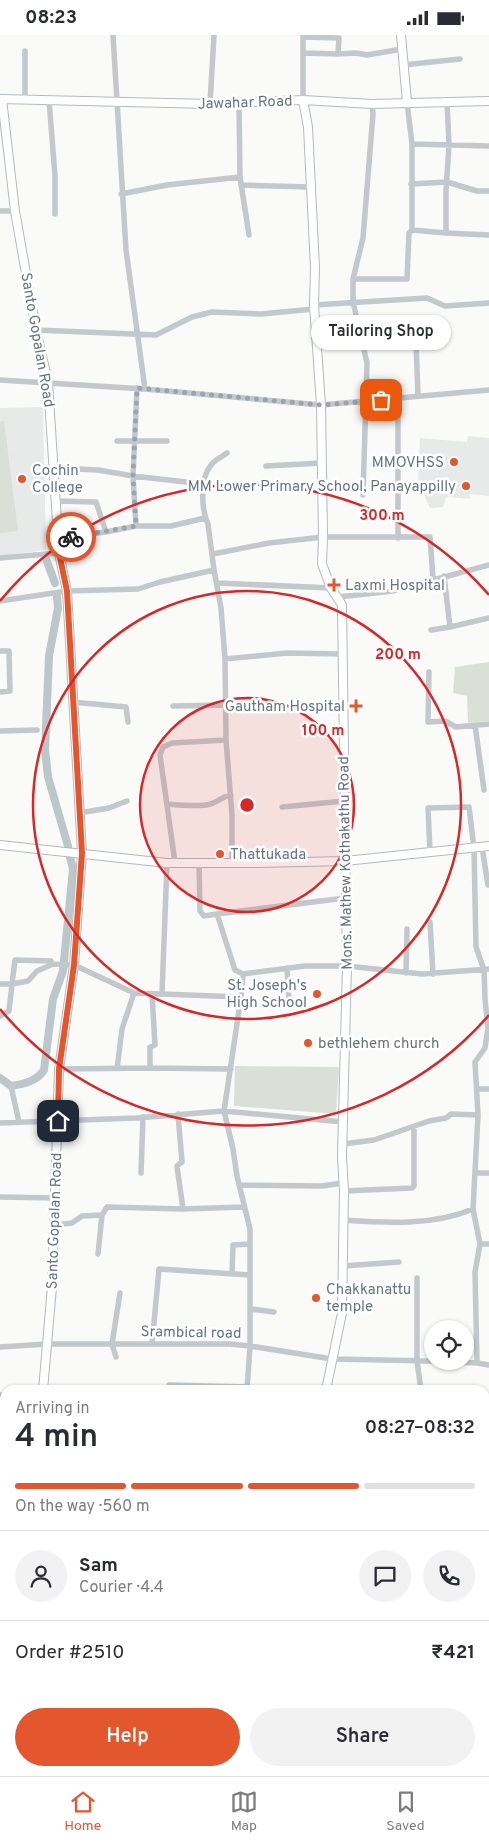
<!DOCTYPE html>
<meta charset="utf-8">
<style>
body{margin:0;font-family:Overpass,sans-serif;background:#f2f2f3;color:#2b2b33;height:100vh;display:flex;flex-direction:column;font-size:19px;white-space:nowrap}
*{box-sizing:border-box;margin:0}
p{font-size:16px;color:#7c7c81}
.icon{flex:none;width:28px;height:28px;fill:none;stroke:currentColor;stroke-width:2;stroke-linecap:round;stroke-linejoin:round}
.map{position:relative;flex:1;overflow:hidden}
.side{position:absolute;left:0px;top:1350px;width:490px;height:391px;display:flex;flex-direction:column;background:#fff;border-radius:15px 15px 0 0;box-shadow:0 1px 4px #0004}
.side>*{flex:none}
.controls{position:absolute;left:424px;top:1285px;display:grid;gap:10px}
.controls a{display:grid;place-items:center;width:50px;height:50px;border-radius:50%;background:#fff;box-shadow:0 1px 4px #0004;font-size:25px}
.pin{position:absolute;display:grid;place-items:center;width:42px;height:42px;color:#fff;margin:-21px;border-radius:10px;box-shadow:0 2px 8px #0006}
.courier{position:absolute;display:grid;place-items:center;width:50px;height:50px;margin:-25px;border:4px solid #e4572e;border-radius:50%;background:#fff;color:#222;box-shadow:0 1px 6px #0007}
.bubble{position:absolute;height:35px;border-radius:18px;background:#fff;box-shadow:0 1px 4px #0004;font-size:16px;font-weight:600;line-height:35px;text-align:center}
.headline em{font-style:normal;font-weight:600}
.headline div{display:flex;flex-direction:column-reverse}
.headline{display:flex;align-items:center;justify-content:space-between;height:85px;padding:0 15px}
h1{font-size:32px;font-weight:600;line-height:38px}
.bar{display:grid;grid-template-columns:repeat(4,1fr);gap:8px 5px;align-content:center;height:60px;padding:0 15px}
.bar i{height:6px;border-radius:4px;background:#e1e1e2}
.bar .current{background:#e4572e}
.bar p{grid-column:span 4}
.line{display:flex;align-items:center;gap:12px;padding:0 15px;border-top:1px solid #e1e1e2}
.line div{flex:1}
.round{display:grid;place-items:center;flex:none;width:52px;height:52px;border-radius:26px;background:#f2f2f3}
.primary-button{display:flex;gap:10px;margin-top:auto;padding:10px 15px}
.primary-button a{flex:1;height:58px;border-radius:30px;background:#e4572e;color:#fff;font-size:20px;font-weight:600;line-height:58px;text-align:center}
.primary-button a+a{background:#f2f2f3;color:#2b2b33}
.status{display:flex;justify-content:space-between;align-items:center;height:35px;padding:0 25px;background:#fff;direction:ltr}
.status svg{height:14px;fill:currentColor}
.dock{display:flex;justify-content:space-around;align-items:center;height:70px;border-top:1px solid #e1e1e2;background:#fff;font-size:14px;color:#7c7c81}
.dock a{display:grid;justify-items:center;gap:2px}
.dock .current{color:#e4572e}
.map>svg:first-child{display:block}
</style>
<div class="status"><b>08:23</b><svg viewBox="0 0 49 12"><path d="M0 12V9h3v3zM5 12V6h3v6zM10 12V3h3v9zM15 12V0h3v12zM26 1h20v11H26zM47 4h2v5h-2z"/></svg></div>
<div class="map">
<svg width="489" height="1741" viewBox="0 0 489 1741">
<rect width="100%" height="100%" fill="#fafaf8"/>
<path fill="#e8e9e9" d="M43,372l3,143 -46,6v-148z
M468,401l21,2v58l-19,-2v5l-22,-2 -2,1 -3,9 -13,1 -12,-27 2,-43 47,4z"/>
<path fill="#dadfd7" d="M4,386l14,110 -18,2v-111z
M489,627v59l-21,2 -1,-27 -14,-3 2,-26z
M235,1031l104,1 -3,47 -102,-8z"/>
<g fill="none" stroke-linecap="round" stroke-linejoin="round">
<path stroke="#bbc7cb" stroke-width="8" d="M45,521l10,27
M57,562l1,11 -9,48 -4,94 3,27 20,69
M0,1043l11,8c13,-2 26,-5 33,-16l9,-71 10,-28 10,-102 -3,-12"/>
<defs>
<path id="secondary" d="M401,0l6,67
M0,64l210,5 93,-4 69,4 117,-3
M2,64l13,112 21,119 12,52 11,171 8,38 15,262 -8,112 -15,104 -7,218 -9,103
M303,65l5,27 7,141 -1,37 7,100 2,132 -1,27 9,24 11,17 5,361 -5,190 2,35 -2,122 -16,77
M0,810l167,18h91l87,-2 144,-15
M485,1554l4,1
M0,1564l5,1
M0,1663l5,-35
M303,1741l1,-5"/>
</defs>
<use href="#secondary" stroke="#b3babf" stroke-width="10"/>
<path stroke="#c3c8cc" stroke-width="5.5" d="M113,0l13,215 19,139
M303,2l36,1 -1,16 18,-1 11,2 35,-6
M25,16v49
M303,18l35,1
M403,30l57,-6
M49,65l6,76v38
M303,65v-65
M447,66l2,44 -3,46v42l43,2
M210,69l4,-69
M239,69l1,73 9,58
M412,109l77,2
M411,149l36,-2 30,9h12
M241,150l69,2
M121,159l46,-9 73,-8
M0,176h15
M412,195l34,3
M353,244h54l2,-46 3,-3v-86l-5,-42
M314,270l113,-7 18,8 44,-3
M36,295l120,5 36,-18 20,-5 49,2 53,-5
M416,307l2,54
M0,345l145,9 176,16 168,-15
M137,353l-4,88 3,50h35l34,-8
M398,363v140
M117,406h50
M227,418c-5,4 -13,7 -16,12 -11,13 -10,44 -3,59l6,46 7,38 4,51 1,81 6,75v48
M266,431l56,-3
M55,433l43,2 35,6 71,8
M363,460l4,-132 -14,-61v-23l10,-41 10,-124 -1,-10
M56,466l40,1 10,30 30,-6
M58,503l48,-6
M213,519l56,-11 54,-6h107l3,42
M0,523l59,-5
M217,548l114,5
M338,562l55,-6 96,-26
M0,566l67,-10 71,-2 22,-7 54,-12
M450,592l39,-9
M431,595l19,-3 -6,-51
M0,616h9l1,40 -10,1
M225,624l62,-6 55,1
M429,637l-1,50 17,-1 11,6 33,-3
M72,667l54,5 2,15
M173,671l53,-1
M475,690l9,65
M0,696l37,-1
M168,769c10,1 37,3 45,-1 8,-3 8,-6 18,-8
M282,772l62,-6
M79,778l30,-5 18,-7
M482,812l6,38h1
M430,817l-2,-44 41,-1 5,41 2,99 8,23 1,29 3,29 -3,20 -10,14 3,53 -5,94 7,35 -5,28 2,91
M199,827l1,49 4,5 13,-2 18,56 8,4 62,-8h42l75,8 67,-5
M175,828l-15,-108 3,-8 9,-4 54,-3
M217,879l128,-16
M430,887l3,52
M287,933l2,33
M406,938l1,-44
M243,939l-2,23 -17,114 9,38 4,27 13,53v117l-3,44
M0,949h12l3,-24 36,1
M152,959l3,51 -5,2v21l81,1
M162,959l5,-131
M0,981l9,-5 3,-27 16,-3 9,-10 16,-7 21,1 60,28 107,4
M59,1034l91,-1
M117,1034l5,-40 12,-36
M11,1051l8,36
M477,1054h12
M178,1079l4,48 -5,4 6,43
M0,1088l136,-5 88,-7 119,11
M343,1109l31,-4 55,-19 17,-3 5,-4 27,1
M141,1138l2,-56
M476,1138h13
M239,1150l83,1 21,-3
M344,1156l68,-3 2,-2v-59
M0,1162l56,1
M343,1185c43,3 90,6 130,-11
M55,1190l17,-2 10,-7 20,-1 5,-8 76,2 61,-2
M480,1209h9
M98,1219l4,-39
M343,1231l56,-4
M232,1239l1,-29 17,-1
M417,1243v83l4,29
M251,1274l23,3
M152,1309l7,-75 91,6
M0,1312l47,-3h183l20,2 82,13 100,2
M116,1322l-4,-13 8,-51
M436,1326l41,2 12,2
M169,1350l78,2
M0,1360h5
M485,1457l4,-8
M485,1572h4
M485,1658h4
M0,1670h5
M0,1723l5,-1
M304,1737l38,3h32
M102,1741l1,-5
M212,1741v-5
M270,1741l1,-5"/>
<use href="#secondary" stroke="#fff" stroke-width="8"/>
</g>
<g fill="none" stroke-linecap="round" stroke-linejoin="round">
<path stroke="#99a4ac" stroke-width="5" stroke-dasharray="0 9" d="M71,502l65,-11 -3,-50 4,-88 184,17 60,-5"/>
<path stroke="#e4572e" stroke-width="6" d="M58,1086l1,-52 15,-104 8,-112 -15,-262 -8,-38 -1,-16h13"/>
</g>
<circle cx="247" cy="770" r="107" fill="#d62828" fill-opacity=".12"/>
<g fill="none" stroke="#d62828" stroke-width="2.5">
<circle cx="247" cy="770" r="107"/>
<circle cx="247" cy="770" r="214"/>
<path d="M489 980A320 320 0 0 1 0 974M0 566A320 320 0 0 1 489 560"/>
</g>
<g fill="#e4572e" stroke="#fff" stroke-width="2">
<circle cx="454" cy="427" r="5"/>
<circle cx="22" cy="444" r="5"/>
<circle cx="466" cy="451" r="5"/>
<path d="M331.5 542.5h5v5h5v5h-5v5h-5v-5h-5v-5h5z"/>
<path d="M353.5 663.5h5v5h5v5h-5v5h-5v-5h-5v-5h5z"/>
<circle cx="220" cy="819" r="5"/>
<circle cx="317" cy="959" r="5"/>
<circle cx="308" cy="1008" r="5"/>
<circle cx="316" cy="1263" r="5"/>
</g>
<g text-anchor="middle" stroke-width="5" stroke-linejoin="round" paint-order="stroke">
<g font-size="15" fill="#657683" stroke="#fff">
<text transform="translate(245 67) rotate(-2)" y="5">Jawahar Road</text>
<text transform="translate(38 305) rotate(80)" y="5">Santo Gopalan Road</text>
<text transform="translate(345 828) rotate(-91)" y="5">Mons. Mathew Kothakathu Road</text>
<text transform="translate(54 1186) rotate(-88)" y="5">Santo Gopalan Road</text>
<text transform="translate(191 1297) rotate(1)" y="5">Srambical road</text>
</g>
<g font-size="15" fill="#657683" stroke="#fff" text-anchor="start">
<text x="444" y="432" text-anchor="end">MMOVHSS</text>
<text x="32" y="440">Cochin<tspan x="32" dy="17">College</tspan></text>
<text x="456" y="456" text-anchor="end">MM Lower Primary School, Panayappilly</text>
<text x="345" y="555">Laxmi Hospital</text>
<text x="345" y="676" text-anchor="end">Gautham Hospital</text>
<text x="230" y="824">Thattukada</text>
<text x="307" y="955" text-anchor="end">St. Joseph's<tspan x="307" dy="17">High School</tspan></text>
<text x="318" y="1013">bethlehem church</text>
<text x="326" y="1259">Chakkanattu<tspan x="326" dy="17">temple</tspan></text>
</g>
</g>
<circle cx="247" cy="770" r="8" fill="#d62828" stroke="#fff" stroke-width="2.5"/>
<g font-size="15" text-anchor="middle" font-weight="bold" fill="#d62828" stroke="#fff" stroke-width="5" stroke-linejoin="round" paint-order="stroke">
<text x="382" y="485">300 m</text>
<text x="398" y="624">200 m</text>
<text x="323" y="700">100 m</text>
</g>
</svg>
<div class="controls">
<a><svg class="icon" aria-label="locate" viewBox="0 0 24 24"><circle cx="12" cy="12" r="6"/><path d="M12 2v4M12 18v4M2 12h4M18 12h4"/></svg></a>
</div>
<div class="pin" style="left:381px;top:365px;background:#ea580c"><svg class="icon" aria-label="bag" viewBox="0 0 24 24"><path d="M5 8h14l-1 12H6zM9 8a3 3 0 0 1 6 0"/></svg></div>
<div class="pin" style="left:58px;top:1086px;background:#1f2937"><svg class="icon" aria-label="home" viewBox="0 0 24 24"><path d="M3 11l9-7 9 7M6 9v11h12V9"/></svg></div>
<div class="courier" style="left:71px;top:502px"><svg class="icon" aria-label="bike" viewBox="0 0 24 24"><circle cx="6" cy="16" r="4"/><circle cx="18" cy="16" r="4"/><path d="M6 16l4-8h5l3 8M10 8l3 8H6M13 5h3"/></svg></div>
<div class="bubble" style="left:311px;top:280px;width:140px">Tailoring Shop</div>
<section class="side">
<div class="headline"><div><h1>4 min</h1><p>Arriving in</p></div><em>08:27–08:32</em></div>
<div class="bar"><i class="current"></i><i class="current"></i><i class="current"></i><i></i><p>On the way · 560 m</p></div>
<div class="line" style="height:90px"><a class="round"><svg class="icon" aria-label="person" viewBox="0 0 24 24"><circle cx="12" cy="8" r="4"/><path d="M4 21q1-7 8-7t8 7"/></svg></a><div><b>Sam</b><p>Courier · 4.4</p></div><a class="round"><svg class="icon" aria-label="chat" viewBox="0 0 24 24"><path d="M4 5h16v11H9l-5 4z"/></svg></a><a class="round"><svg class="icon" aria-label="phone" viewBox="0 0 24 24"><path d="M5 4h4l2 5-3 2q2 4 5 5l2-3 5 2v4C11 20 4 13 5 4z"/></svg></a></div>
<div class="line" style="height:65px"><div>Order #2510</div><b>₹421</b></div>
<div class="primary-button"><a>Help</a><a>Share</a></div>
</section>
</div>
<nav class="dock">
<a class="current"><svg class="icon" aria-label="home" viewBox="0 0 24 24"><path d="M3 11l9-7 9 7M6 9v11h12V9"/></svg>Home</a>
<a><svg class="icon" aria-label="map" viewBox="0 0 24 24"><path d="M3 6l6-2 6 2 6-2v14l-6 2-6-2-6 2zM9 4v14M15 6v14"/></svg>Map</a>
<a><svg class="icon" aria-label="saved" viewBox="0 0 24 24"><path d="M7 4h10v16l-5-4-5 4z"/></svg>Saved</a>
</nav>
